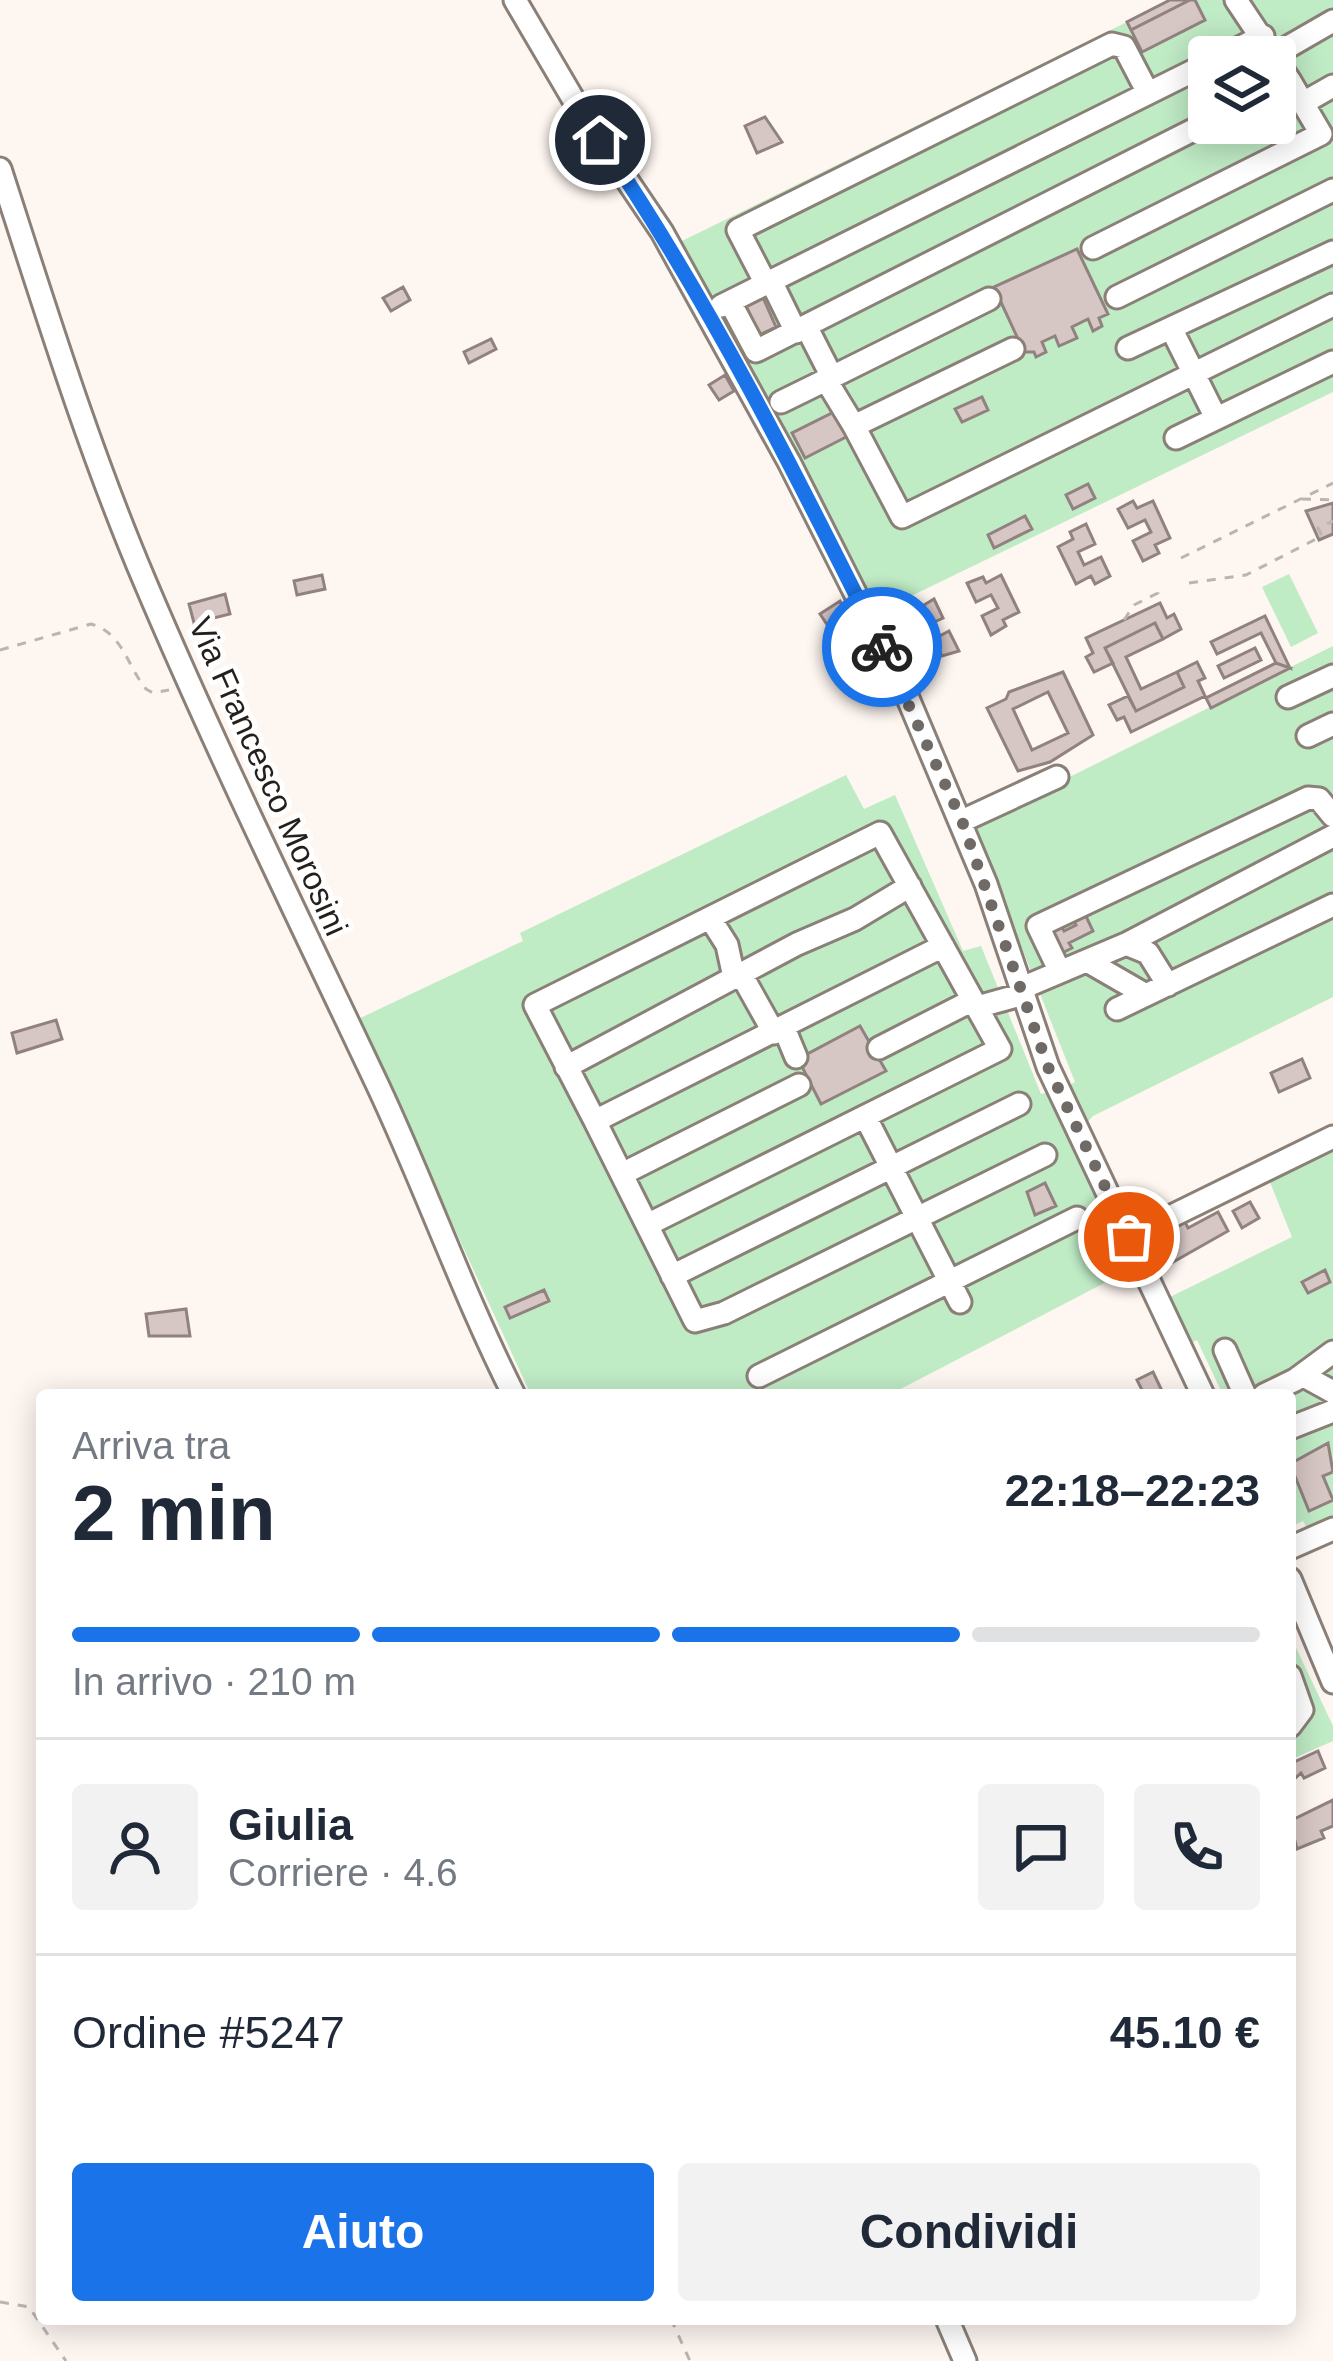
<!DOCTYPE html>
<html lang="it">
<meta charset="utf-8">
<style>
body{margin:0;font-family:Helvetica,sans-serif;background:#f2f2f3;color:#1f2937;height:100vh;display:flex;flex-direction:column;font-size:45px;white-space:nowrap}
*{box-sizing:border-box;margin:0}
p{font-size:39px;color:#747a83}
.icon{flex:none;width:66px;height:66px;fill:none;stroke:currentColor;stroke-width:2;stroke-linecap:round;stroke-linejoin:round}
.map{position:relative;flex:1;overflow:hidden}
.sheet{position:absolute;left:36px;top:1389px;width:1260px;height:936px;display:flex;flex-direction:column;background:#fff;border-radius:12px;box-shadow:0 6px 30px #0003}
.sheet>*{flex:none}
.tools{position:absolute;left:1188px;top:36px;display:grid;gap:24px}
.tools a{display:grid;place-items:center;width:108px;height:108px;border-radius:12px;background:#fff;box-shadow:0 6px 30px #0003;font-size:60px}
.pin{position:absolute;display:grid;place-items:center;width:102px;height:102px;color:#fff;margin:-51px;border:6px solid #fff;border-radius:50%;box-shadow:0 3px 12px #0007}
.courier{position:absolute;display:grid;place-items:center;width:120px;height:120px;margin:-60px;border:9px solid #1a73e8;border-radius:50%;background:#fff;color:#222;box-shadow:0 3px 15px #0007}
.summary em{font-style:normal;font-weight:700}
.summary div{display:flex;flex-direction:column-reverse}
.summary{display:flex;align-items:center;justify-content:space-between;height:204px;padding:0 36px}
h1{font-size:78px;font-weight:700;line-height:90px}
.bar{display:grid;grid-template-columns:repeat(4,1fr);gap:18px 12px;align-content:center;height:144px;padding:0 36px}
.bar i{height:15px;border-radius:9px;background:#e0e1e3}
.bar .on{background:#1a73e8}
.bar p{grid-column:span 4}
.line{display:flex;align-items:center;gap:30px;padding:0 36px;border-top:3px solid #e0e1e3}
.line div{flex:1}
.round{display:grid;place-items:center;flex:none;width:126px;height:126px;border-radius:12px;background:#f2f2f3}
.primary-button{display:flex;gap:24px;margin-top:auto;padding:24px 36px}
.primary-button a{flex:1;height:138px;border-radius:12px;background:#1a73e8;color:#fff;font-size:48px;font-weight:700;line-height:138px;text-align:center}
.primary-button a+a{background:#f2f2f3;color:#1f2937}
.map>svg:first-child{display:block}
</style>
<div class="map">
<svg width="1333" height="2361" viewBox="0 0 1333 2361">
<rect width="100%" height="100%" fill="#fef6f1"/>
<path fill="#bfebc5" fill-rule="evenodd" d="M1180,0h153v392l-455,220 -196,-371 445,-219zM1209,57h66v66h-66z
M1289,574l29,59 -27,14 -29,-60z
M1333,646v351l-240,119 -8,9 -17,-39 7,-4 -102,-257z
M846,775l18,34 31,-14 68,156 18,-5 60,148 9,-2 85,175 -246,128h-358l-153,-333 -24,-41 169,-80 -3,-8z
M1333,1145v381l-24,6 -6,-11 -13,6v-132h-67l-26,-55 -8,4 -21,-46 124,-61 -24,-60z
M1290,1635l43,91v15l-43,19z"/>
<path fill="#d6c6c4" stroke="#918280" stroke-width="3" fill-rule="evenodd" d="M1170,0h20l-59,30 -4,-8z
M1190,0h5l10,20 -63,32 -11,-22z
M765,117l17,25 -25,11 -12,-27z
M1077,249l31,65 -9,4 3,8 -9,5 -5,-12 -16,8 5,11 -18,8 -4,-10 -13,6 4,10 -10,5 -2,-5h-10l-30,-65z
M403,287l7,13 -19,11 -8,-13z
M761,293l15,34 -17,8 -15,-34z
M491,339l5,10 -27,14 -5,-11z
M725,375l9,16 -15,9 -10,-15z
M982,397l6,13 -26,12 -7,-13z
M836,411l14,24 -45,23 -13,-25z
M1088,484l7,14 -22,11 -7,-14z
M1133,501l4,7 16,-7 17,37 -15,7 4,8 -16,8 -10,-20 18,-9 -6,-12 -17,8 -10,-19z
M1333,503v31l-14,6 -13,-29z
M1025,516l7,13 -38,19 -6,-13z
M1086,524l9,20 -17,8 6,13 17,-8 9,19 -15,8 -4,-8 -15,8 -18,-37 15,-8 -3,-7z
M322,575l3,14 -28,6 -3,-14z
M1001,575l18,37 -16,8 3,6 -15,9 -9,-19 16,-8 -7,-13 -15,7 -9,-19 16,-6 3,6z
M225,594l5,20 -36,9 -5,-19z
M934,599l9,19 -15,7 6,14 15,-8 10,20 -17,5 -3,-6 -15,8 -18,-37 16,-7 -3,-6z
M840,601l8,13 -20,12 -8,-12z
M1160,603l7,15 7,-4 7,15 -18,10 -8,-16 -50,25 8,15 -19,9 -8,-15 7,-4 -7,-15z
M1265,616l25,52 -14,-5 -15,-30 -44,21 -6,-12z
M1155,623l8,16 -37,18 15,32 36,-17 7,15 -48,24 -31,-63z
M1255,648l6,12 -37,18 -6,-12z
M1197,662l8,16 -7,3 7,15 -74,36 -7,-15 -7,3 -8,-15 19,-9 8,15 48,-24 -7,-15z
M1276,663l14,5 -79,40 -5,-10z
M1063,672l30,63 -43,27 -32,9 -31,-63 19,-9 3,-7zM1048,692l20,41 -36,17 -19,-41z
M1084,912l9,19 -24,12 3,5 -10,5 -15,-30 10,-5 7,13 12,-6 -4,-7z
M56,1020l6,19 -45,14 -5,-20z
M860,1026l26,45 -65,33 -23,-45z
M1302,1059l8,19 -31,14 -8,-19z
M1045,1183l11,23 -21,9 -8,-23z
M1250,1202l9,16 -17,10 -9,-17z
M1218,1212l10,19 -69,39 -14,-27 40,-21 3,6z
M1325,1270l5,12 -22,11 -6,-11z
M544,1290l5,11 -39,17 -5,-11z
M186,1309l4,27h-41l-3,-22z
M1153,1372l11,23h-27l6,-3 -6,-12z
M1328,1443l5,29 -10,4 10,24 -24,11 -19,-47z
M1318,1751l7,17 -21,10 -3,-5 -11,10v-19z
M1333,1800v26l-12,5 3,7 -27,11 -7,-28z"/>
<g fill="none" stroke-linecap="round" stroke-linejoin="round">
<defs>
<path id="minor" d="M515,0l64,109 83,123 127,230 118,234 79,188 62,183 155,328
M1236,0l54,81 -15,7
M1274,55l59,-34
M1221,57l42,-21
M1303,103l30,-17
M0,169c45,139 88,279 145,413 72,170 154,337 233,504 48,102 85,208 136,309
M1093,248l228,-114 -31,-53
M771,281l25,51
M766,284l-28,-54 374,-186 12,3 24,46
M1117,297l216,-107
M730,302l26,49 453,-229
M721,306l488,-243
M806,326l26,51 157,-78
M1171,328l45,90
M1128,348l205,-96
M826,380l28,46 159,-77
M781,402l51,-25
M854,426l48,91 431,-212
M1176,438l157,-76
M1288,697l45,-21
M1308,736l25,-12
M962,821l95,-44
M710,918l17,27 7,32
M1126,944l22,9 20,32
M1087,961l59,34
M1060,972l-22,-46 270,-128 11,1 14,17
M741,974l33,59
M1022,988l104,-44 207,-108
M977,1007l47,-13
M1117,1009l216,-104
M784,1028l12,29
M879,1048l94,-48
M566,1067l231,-123 58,-25 55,-33
M866,1118l94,184
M595,1121l100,200 29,-8 321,-158
M622,1174l177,-89
M647,1225l353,-176 -120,-216 -345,172 60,116 348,-175
M1129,1237l204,-100
M672,1276l347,-172
M1225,1350l20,45
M1302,1375l31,17
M759,1376l318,-158
M1264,1395l31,-15 38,-28
M1290,1428l43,-17
M1290,1548l43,-19
M1290,1579l43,103
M1290,1676l12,34 -12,16
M947,2319l18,42"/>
</defs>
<use href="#minor" stroke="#8b8078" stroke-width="27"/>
<path stroke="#bbb4af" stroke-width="3" stroke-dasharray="9 9" stroke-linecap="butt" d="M1302,499l31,1
M1181,558l152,-75
M1189,583l57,-8 76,-39 -4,-8 15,-7
M1124,620l10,-15 24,-12 -2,-4
M0,650l91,-26c32,9 36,42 55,65l7,4 16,-3
M0,2302l29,5 37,54
M671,2319l19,42"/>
<use href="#minor" stroke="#fff" stroke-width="21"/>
</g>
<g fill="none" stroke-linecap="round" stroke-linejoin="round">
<path stroke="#706a67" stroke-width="12" stroke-dasharray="0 21.6" d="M882,647l80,174 86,246 81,170"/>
<path stroke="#1a73e8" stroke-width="15" d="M600,140c109,160 196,334 282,507"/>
</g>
<g text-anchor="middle" stroke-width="10" stroke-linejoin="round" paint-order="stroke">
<g font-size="33" fill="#241f1c" stroke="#fff">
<text transform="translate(269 776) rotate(66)" y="12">Via Francesco Morosini</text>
</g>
</g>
</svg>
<div class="tools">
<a><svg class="icon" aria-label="layers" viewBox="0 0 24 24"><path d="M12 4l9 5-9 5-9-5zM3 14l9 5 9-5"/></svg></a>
</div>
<div class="pin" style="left:1129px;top:1237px;background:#ea580c"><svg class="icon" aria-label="bag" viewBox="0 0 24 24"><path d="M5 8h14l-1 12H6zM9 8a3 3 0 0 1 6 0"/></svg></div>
<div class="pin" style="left:600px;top:140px;background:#1f2937"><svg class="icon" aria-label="home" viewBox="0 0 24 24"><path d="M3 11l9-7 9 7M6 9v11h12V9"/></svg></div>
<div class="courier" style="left:882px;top:647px"><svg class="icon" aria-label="bike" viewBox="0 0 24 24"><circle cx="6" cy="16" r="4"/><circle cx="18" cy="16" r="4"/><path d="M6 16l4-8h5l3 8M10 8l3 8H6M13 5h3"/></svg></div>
<section class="sheet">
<div class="summary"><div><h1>2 min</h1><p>Arriva tra</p></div><em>22:18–22:23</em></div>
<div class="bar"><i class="on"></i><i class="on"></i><i class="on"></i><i></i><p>In arrivo · 210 m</p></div>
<div class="line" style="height:216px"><a class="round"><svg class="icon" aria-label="person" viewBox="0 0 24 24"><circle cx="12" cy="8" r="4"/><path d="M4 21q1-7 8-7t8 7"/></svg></a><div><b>Giulia</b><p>Corriere · 4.6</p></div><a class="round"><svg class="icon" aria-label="chat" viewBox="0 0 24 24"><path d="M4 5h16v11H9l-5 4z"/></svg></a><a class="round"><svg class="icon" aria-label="phone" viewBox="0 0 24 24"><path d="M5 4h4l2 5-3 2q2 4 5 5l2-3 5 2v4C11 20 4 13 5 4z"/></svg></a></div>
<div class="line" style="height:156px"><div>Ordine #5247</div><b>45.10 €</b></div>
<div class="primary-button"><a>Aiuto</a><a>Condividi</a></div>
</section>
</div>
